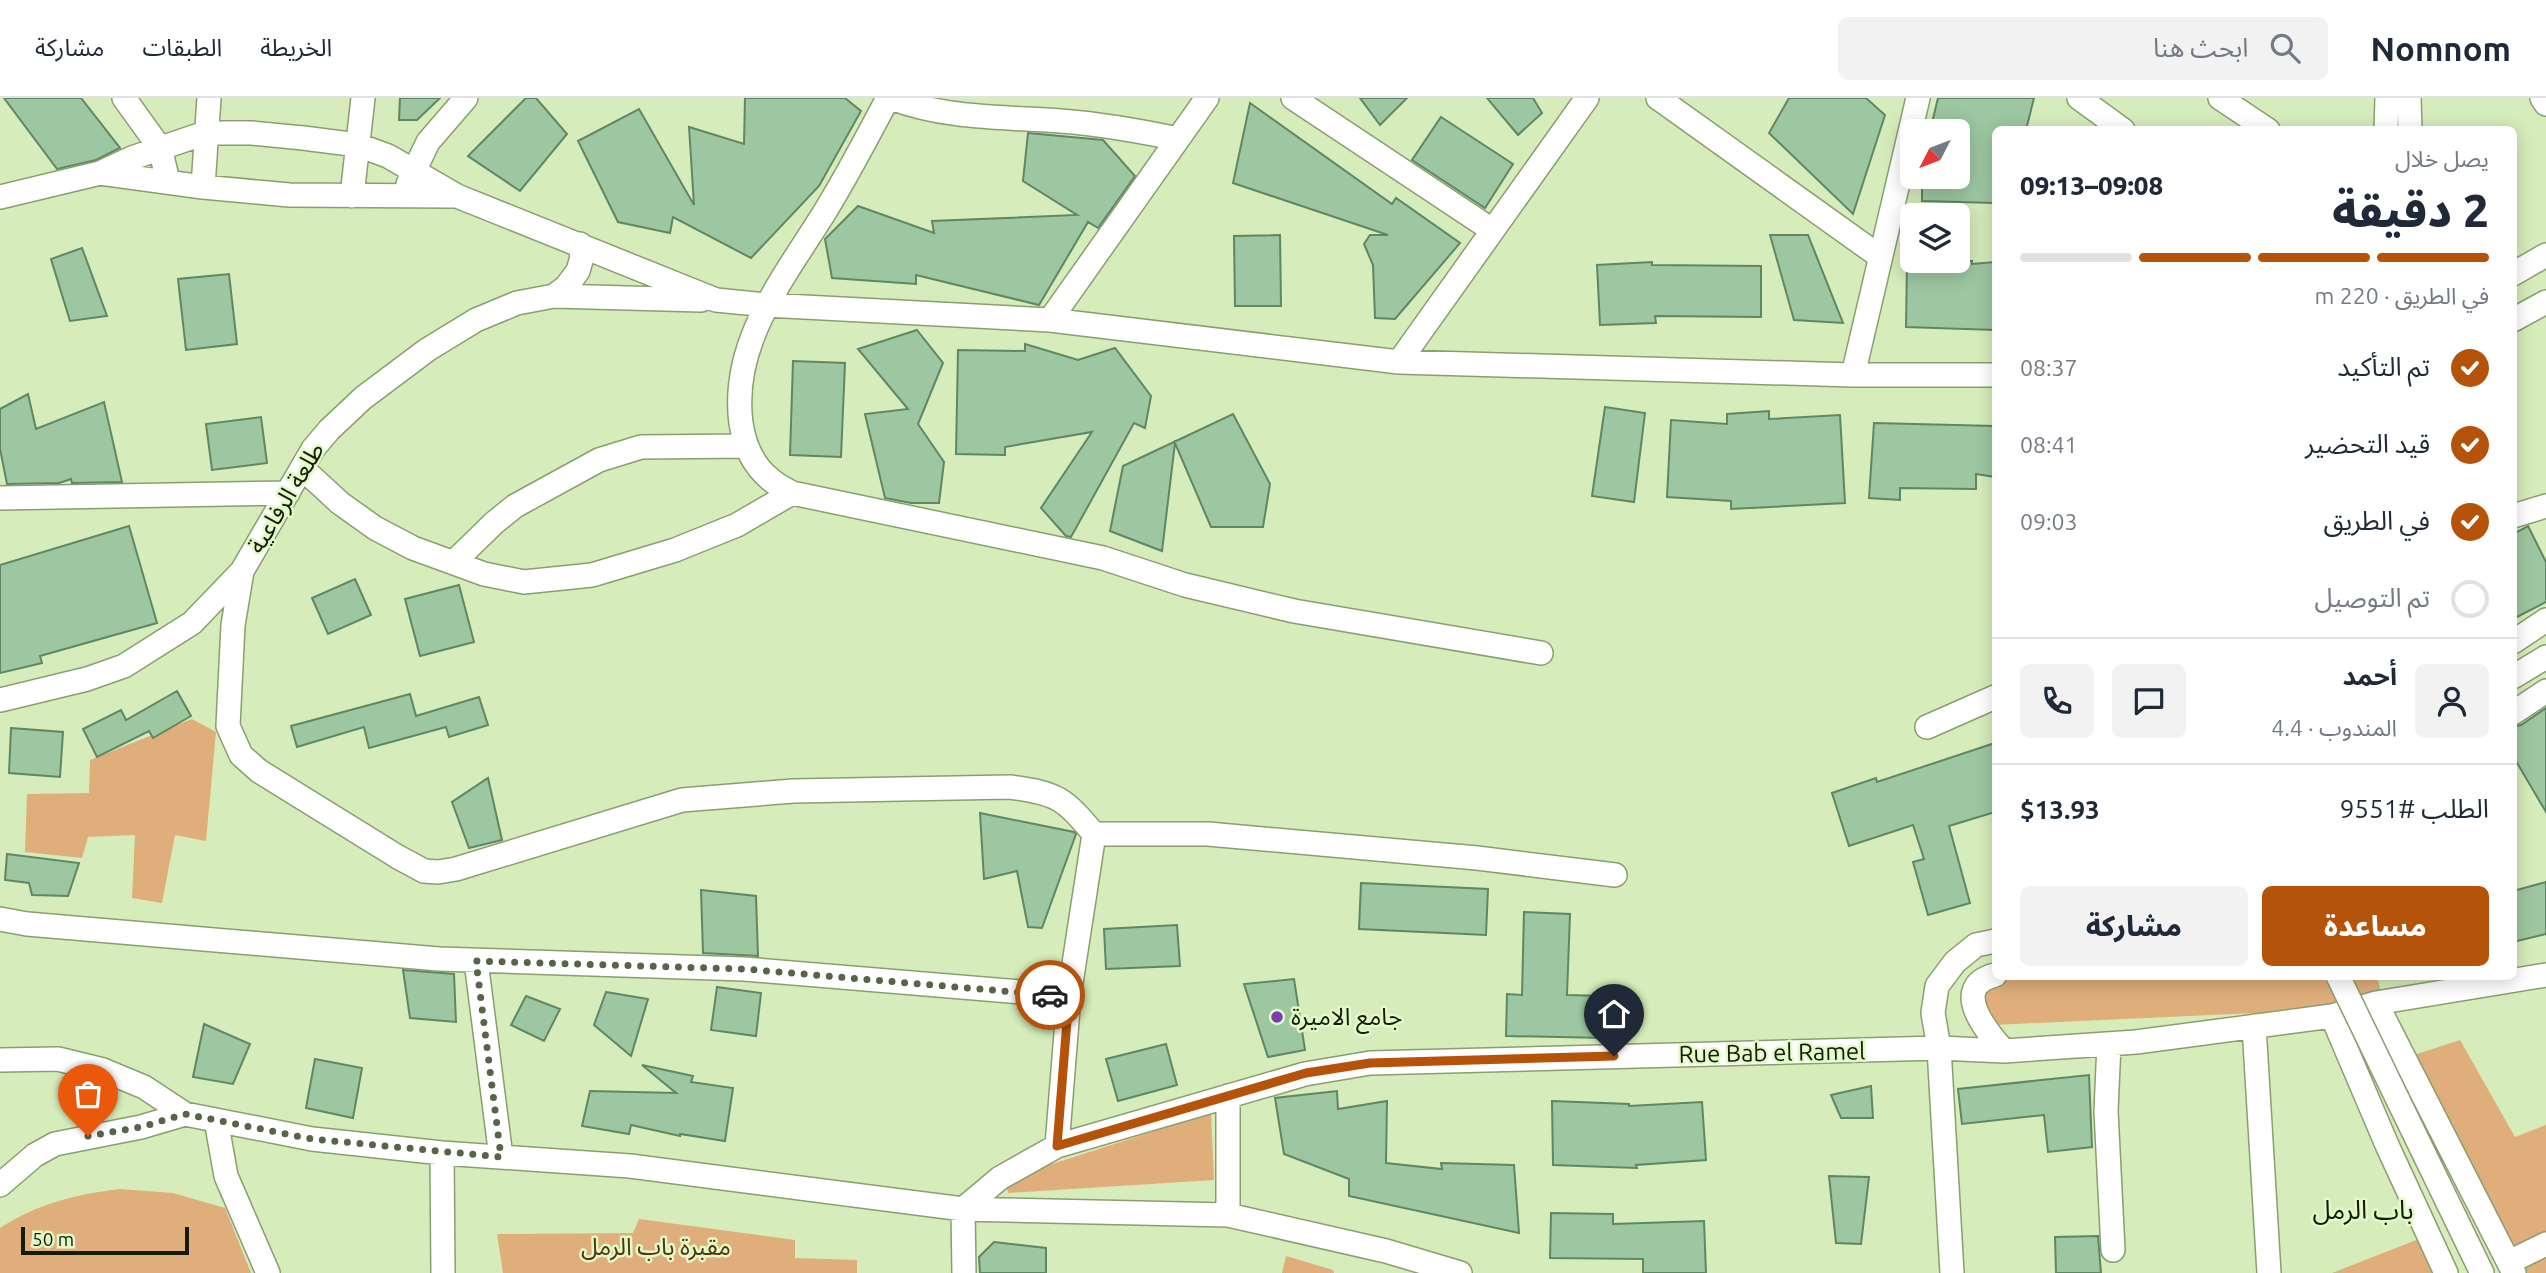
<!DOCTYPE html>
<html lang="ar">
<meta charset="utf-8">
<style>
body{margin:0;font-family:Ubuntu,"Noto Sans Arabic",sans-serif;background:#f2f2f3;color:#1f2937;direction:rtl;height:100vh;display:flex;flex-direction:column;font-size:26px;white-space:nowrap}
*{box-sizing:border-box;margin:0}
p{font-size:23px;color:#747a83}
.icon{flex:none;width:38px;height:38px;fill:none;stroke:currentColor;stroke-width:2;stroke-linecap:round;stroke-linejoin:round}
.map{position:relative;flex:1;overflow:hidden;direction:ltr}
.sheet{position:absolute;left:1992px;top:28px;width:525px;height:854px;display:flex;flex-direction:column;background:#fff;border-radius:10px;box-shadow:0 4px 18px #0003;direction:rtl}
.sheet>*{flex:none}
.needle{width:46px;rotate:228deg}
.fabs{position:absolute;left:1900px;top:21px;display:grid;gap:14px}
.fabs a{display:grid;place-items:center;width:70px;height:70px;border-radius:10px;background:#fff;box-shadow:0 4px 18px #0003;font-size:35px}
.scale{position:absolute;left:21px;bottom:18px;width:168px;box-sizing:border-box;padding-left:7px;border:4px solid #141b09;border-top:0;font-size:19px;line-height:24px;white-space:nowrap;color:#141b09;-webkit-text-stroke:5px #e3fac7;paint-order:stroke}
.pin{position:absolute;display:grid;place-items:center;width:60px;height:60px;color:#fff;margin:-72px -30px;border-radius:50% 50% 50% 0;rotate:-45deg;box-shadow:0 0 7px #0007}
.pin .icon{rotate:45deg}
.courier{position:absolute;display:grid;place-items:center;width:70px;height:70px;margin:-35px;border:5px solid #b45309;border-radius:50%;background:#fff;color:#222;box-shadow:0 2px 9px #0007}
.overview em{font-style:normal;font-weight:800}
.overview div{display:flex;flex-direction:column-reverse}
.overview{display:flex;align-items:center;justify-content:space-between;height:119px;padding:0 28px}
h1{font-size:46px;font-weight:800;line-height:52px}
.bar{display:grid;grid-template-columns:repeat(4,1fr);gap:10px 7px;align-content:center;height:84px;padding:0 28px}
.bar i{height:9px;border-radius:5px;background:#e0e1e3}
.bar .selected{background:#b45309}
.bar p{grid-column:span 4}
.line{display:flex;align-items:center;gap:18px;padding:0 28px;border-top:2px solid #e0e1e3}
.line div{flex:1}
.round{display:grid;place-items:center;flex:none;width:74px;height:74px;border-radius:10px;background:#f2f2f3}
ol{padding:0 28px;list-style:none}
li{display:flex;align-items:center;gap:21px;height:77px}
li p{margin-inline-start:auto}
li .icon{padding:7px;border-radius:50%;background:#b45309;color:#fff;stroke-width:4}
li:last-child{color:#747a83}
li i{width:38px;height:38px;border:4px solid #e0e1e3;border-radius:50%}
.cta{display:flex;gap:14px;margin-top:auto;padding:14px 28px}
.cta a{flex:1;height:80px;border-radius:10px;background:#b45309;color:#fff;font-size:28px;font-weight:800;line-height:80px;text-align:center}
.cta a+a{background:#f2f2f3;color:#1f2937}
header{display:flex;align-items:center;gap:42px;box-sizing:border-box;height:98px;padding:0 35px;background:#fff;border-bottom:2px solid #e0e1e3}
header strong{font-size:33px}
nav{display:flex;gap:38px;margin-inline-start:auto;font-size:24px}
.search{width:490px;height:63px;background:#f2f2f3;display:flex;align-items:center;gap:18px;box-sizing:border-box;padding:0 24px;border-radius:10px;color:#747a83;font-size:26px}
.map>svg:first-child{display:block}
</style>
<header>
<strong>Nomnom</strong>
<div class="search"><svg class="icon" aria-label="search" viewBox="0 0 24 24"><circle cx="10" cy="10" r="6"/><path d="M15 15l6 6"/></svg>ابحث هنا</div>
<nav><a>الخريطة</a><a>الطبقات</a><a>مشاركة</a></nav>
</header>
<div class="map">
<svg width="2546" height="1175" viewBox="0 0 2546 1175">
<rect width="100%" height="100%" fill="#d6ecba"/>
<path fill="#dfae7a" d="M192,621l24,13 -10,109 -31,-6 -13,68 -30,-5 3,-63 -47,2 -6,21 -57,-6 2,-58 62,-1 1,-33z
M2001,878l376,1 8,30 -392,18c-12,-27 -14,-28 8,-49z
M2460,942l55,97 31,-12v148h-23l-109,-218z
M1211,1015l3,67 -206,13 -3,-14z
M120,1091l53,4 52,15 26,65h-251v-45c37,-24 76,-34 120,-39z
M639,1121l156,21v18l62,2v13h-354l-6,-39 136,-1z
M2424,1139l16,36h-108z
M1286,1158l47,14 1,3h-52z"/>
<path fill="#9dc7a1" stroke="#5f8763" stroke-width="2" d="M4,0h77l39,50 -24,12 -39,9z
M400,0h40l-23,22h-18z
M526,0h10l31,36 -47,57 -52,-35z
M745,0h100l16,13 -42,75 -68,72 -78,-41 -3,16 -52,-11 -40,-81 61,-32 55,96 -5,-78 55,17z
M1360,0h47l-27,27z
M1487,0h46l9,15 -24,22z
M1789,0h77l19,17 -32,99 -84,-81z
M1938,0h96l-8,32h-31v73l-73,-2v-24h36v-46h-28z
M1250,5l142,101 4,-6 64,45 -65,76 -20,-1 -2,-53 -9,-21 6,-9h18l-155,-52z
M1441,19l72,47 -28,44 -73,-48z
M1028,35l75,7 32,36 -37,52 -10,-6 -49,83 -123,-30v9l-84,-6 -7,-39 33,-33 76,27 -2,-12 145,-6 -54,-34z
M1280,137l1,71h-46l-1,-70z
M1770,137h38l35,88 -49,-3z
M82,150l25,68 -37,5 -19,-62z
M1907,163h65v3l23,-2v68l-89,-3z
M1652,164v3l109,1v51l-106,-1 1,7 -56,2 -3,-60z
M229,176l8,70 -51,6 -8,-71z
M917,232l26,33 -25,61 26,38 -5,41h-28l-26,-5 -20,-84 43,-5 -50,-60z
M1025,246l53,16 37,-12 36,48 -6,32 -11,-5 -63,114 -5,-1 -25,-28 51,-76 -87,15v8l-49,-1 2,-104 67,1z
M793,263l52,2 -4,94 -51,-2z
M28,296l8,35 68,-27 18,80 -50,1 -1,-4 -12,4 -52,1 -7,-35v-40z
M1605,309l40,6 -11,89 -42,-6z
M1769,313v8l71,-4 5,88 -114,6v-8l-64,-4 4,-77 56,4v-10z
M1233,316l37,70 -7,43h-52l-36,-84 -13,108 -52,-20 13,-65z
M261,319l6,46 -55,7 -6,-46z
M1874,325l121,3v51l-19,-3v15l-76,-1v12l-31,-2z
M129,428l28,97 -117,33 2,7 -42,10v-108z
M2528,428l18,36v40l-33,17v-85z
M355,481l16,36 -43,19 -16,-36z
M459,487l15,57 -54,14 -15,-57z
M177,593l14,25 -38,22 -4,-7 -52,26 -14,-28 38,-19 5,10z
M410,596l6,22 63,-19 9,28 -39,12 -3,-10 -77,21 -5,-21 -67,20 -6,-21z
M2546,610v104l-33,-56v-29l8,-2z
M11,630l52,4 -3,45 -51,-4z
M1995,645v69l-46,14 21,77 -42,12 -15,-53 11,-3 -11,-34 -64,21 -17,-53 44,-15 1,4z
M488,680l14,62 -33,8 -17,-46z
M980,715l94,19 2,2 -34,94 -14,-1 -11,-56 -33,8z
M7,756l72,9 -11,33 -36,-1 -3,-12 -24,-3z
M2546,784v52l-33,8v-51z
M1361,785l127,6 -2,46 -127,-6z
M701,792l55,6 2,60 -55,-3z
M1524,814l46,2 -3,81 38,1 -1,42 -98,-2 1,-42 15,1z
M1177,827l3,41 -74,3 -2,-40z
M403,872l51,4 2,48 -46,-4z
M1294,881l11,71 -37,7 -24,-73z
M717,889l44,6 -5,43 -45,-6z
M606,894l42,7 -17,57 -37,-31z
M526,898l34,13 -16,32 -33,-16z
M204,926l46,20 -17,40 -40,-7z
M1166,946l11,41 -59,16 -12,-42z
M315,961l47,9 -9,50 -47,-10z
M642,967l51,11 -2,6 42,6 -8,53 -45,-7v2l-49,-11 -2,9 -47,-8 8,-35 86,2z
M2089,977l3,72 -44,5 -4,-37 -82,9 -4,-35z
M1871,988l2,32h-32l-10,-23z
M1337,993l1,18 49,-8 -1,62 56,6 -1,-6 73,2 5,68 -170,-37v-17l-65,-25 -9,-56z
M1552,1003l77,3v2l73,-4 4,58 -70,5 1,3 -84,-3z
M1829,1078l40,1 -8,67 -25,-1z
M1551,1115l62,1v10l91,-3 2,52h-63v-14l-93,-1z
M2098,1138l3,37h-45l-1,-36z
M994,1144l52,6v25h-66l-1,-16z"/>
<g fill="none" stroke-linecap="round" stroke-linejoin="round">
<defs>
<path id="minor" d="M124,0l36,50 8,33
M888,0c-20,38 -40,76 -62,112 -40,65 -96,132 -85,213 3,21 12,42 29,56 6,6 15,10 22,14l311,65 82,27 109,26 247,42
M891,0c56,21 112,19 170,23 39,3 79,10 117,18
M1293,0l199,132
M1658,0l221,158
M2079,0l44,32
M2220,0l48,32
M2409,0l1,32
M2542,0l4,6
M2386,32l1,-32
M100,75l103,14 86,8 163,1
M408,86l20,-42 38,-44
M203,89l6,-89
M352,98l11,-98
M0,99l100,-24 32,-15 73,-25h47l51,5 55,7 30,11 69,40 259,104 50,5 284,15 349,42 454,13h142
M2513,176l33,-19
M554,198l147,4
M1050,222l157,-222
M2513,222l33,-18
M1399,264l188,-264
M1853,277l65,-277
M302,370l38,35 35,25 38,20 71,26 40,8 68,-7 83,-25 62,-25 55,-32
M0,400l288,-5
M2513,418l33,-10
M454,464l40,-39 21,-17 84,-46 42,-13 105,-1
M242,473l-9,54 -5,101 13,29 18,16 139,86 26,14 14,1 18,-3 226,-69 111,-9 217,-4c47,6 54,11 84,47l-25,162
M2513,544l33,-22
M2513,579l33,-20
M0,602l87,-21 37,-13 68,-43 50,-52 71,-122 16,-19 34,-32 64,-48 49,-30 41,-17 37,-7 12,-9 12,-16 4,-14 -2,-13
M2513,615l33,-22
M1927,629l68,-30
M1094,736h114l269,24 138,17
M0,821l27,5 412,35 305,10 325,27 -12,150
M476,863l25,196
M1995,877c-46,12 -8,57 9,76
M2376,905l138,270
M2332,918l55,129 59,128
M2254,928l15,247
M2109,946l-3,67 7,139
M0,962l58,-1 45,11 41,17 41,27 127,25 130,14 188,13 333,43 37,-31 57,-32 248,-72 65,-11 569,-15 65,3 132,-9 196,-26 44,-13 170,-28
M1228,998v119
M2398,1002l84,173
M216,1022l10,56 42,97
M442,1055l1,120
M0,1087l35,-30 20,-11 86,-17 44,-13
M2509,1164l37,-18
M964,1175l-1,-64 265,6 158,36 74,22
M1952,1175l-13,-225 -6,-35 4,-27 18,-24 21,-17 19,-4"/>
</defs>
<use href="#minor" stroke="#8a9e6f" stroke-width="26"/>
<use href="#minor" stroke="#fff" stroke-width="23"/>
<defs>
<path id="minor-bridge" d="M2338,878l60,124"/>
</defs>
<use href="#minor-bridge" stroke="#8a9e6f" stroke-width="26" stroke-linecap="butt"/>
<use href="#minor-bridge" stroke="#fff" stroke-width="23"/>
</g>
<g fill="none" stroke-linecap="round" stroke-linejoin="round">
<path stroke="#586447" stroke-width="7" stroke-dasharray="0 12.6" d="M88,1038l53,-9 44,-13 127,25 189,18 -25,-196 268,8 306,26"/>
<path stroke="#b45309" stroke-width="9" d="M1050,897l19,1 -12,150 249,-73 64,-10 244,-7"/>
</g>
<circle fill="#7d3cb0" stroke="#e3fac7" stroke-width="2.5" cx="1277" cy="919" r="7"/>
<g text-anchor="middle" stroke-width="5" stroke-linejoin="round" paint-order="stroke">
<g font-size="24" fill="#141b09" stroke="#e3fac7">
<text transform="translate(286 400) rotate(-59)" y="8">طلعة الرفاعية</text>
<text transform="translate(1772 955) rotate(-1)" y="8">Rue Bab el Ramel</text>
</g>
<g font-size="24" fill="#141b09" stroke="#e3fac7" text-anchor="start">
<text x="1291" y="927">جامع الاميرة</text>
</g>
<g font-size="24" fill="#523412" stroke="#e3fac7">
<text x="656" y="1157">مقبرة باب الرمل</text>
</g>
<g font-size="26" fill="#141b09" stroke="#e3fac7">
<text x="2363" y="1121">باب الرمل</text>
</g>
</g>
</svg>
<div class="fabs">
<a><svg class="needle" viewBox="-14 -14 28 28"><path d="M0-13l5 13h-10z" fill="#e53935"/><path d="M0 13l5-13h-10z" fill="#747a83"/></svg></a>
<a><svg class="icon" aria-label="layers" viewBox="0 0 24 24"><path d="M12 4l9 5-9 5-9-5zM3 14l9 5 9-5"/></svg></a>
</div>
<div class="scale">50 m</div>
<div class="pin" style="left:88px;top:1038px;background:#ea580c"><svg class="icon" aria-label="bag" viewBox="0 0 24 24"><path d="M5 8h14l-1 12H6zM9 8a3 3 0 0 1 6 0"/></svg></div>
<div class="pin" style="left:1614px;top:958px;background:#1f2937"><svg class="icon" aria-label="home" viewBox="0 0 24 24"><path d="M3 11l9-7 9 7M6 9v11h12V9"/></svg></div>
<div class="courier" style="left:1050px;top:897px"><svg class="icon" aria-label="car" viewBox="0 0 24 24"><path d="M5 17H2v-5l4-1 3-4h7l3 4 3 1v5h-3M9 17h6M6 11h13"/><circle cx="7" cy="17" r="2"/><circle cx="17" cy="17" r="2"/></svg></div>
<section class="sheet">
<div class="overview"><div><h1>2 دقيقة</h1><p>يصل خلال</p></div><em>09:08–09:13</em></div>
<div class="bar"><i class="selected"></i><i class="selected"></i><i class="selected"></i><i></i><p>في الطريق · 220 m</p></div>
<ol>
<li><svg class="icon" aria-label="check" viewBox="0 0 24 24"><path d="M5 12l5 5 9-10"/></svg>تم التأكيد<p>08:37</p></li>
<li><svg class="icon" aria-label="check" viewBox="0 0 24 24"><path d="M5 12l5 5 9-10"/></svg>قيد التحضير<p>08:41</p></li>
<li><svg class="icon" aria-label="check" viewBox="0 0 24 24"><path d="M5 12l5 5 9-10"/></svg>في الطريق<p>09:03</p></li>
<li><i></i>تم التوصيل</li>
</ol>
<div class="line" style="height:126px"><a class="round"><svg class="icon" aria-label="person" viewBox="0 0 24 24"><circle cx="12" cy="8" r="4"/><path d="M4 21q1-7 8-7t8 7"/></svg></a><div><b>أحمد</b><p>المندوب · 4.4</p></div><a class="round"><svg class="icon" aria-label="chat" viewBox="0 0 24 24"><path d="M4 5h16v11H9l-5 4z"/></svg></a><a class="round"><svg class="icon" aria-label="phone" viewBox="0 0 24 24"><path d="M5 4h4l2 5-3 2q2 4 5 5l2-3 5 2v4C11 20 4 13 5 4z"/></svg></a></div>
<div class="line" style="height:91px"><div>الطلب #9551</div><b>$13.93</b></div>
<div class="cta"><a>مساعدة</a><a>مشاركة</a></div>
</section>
</div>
